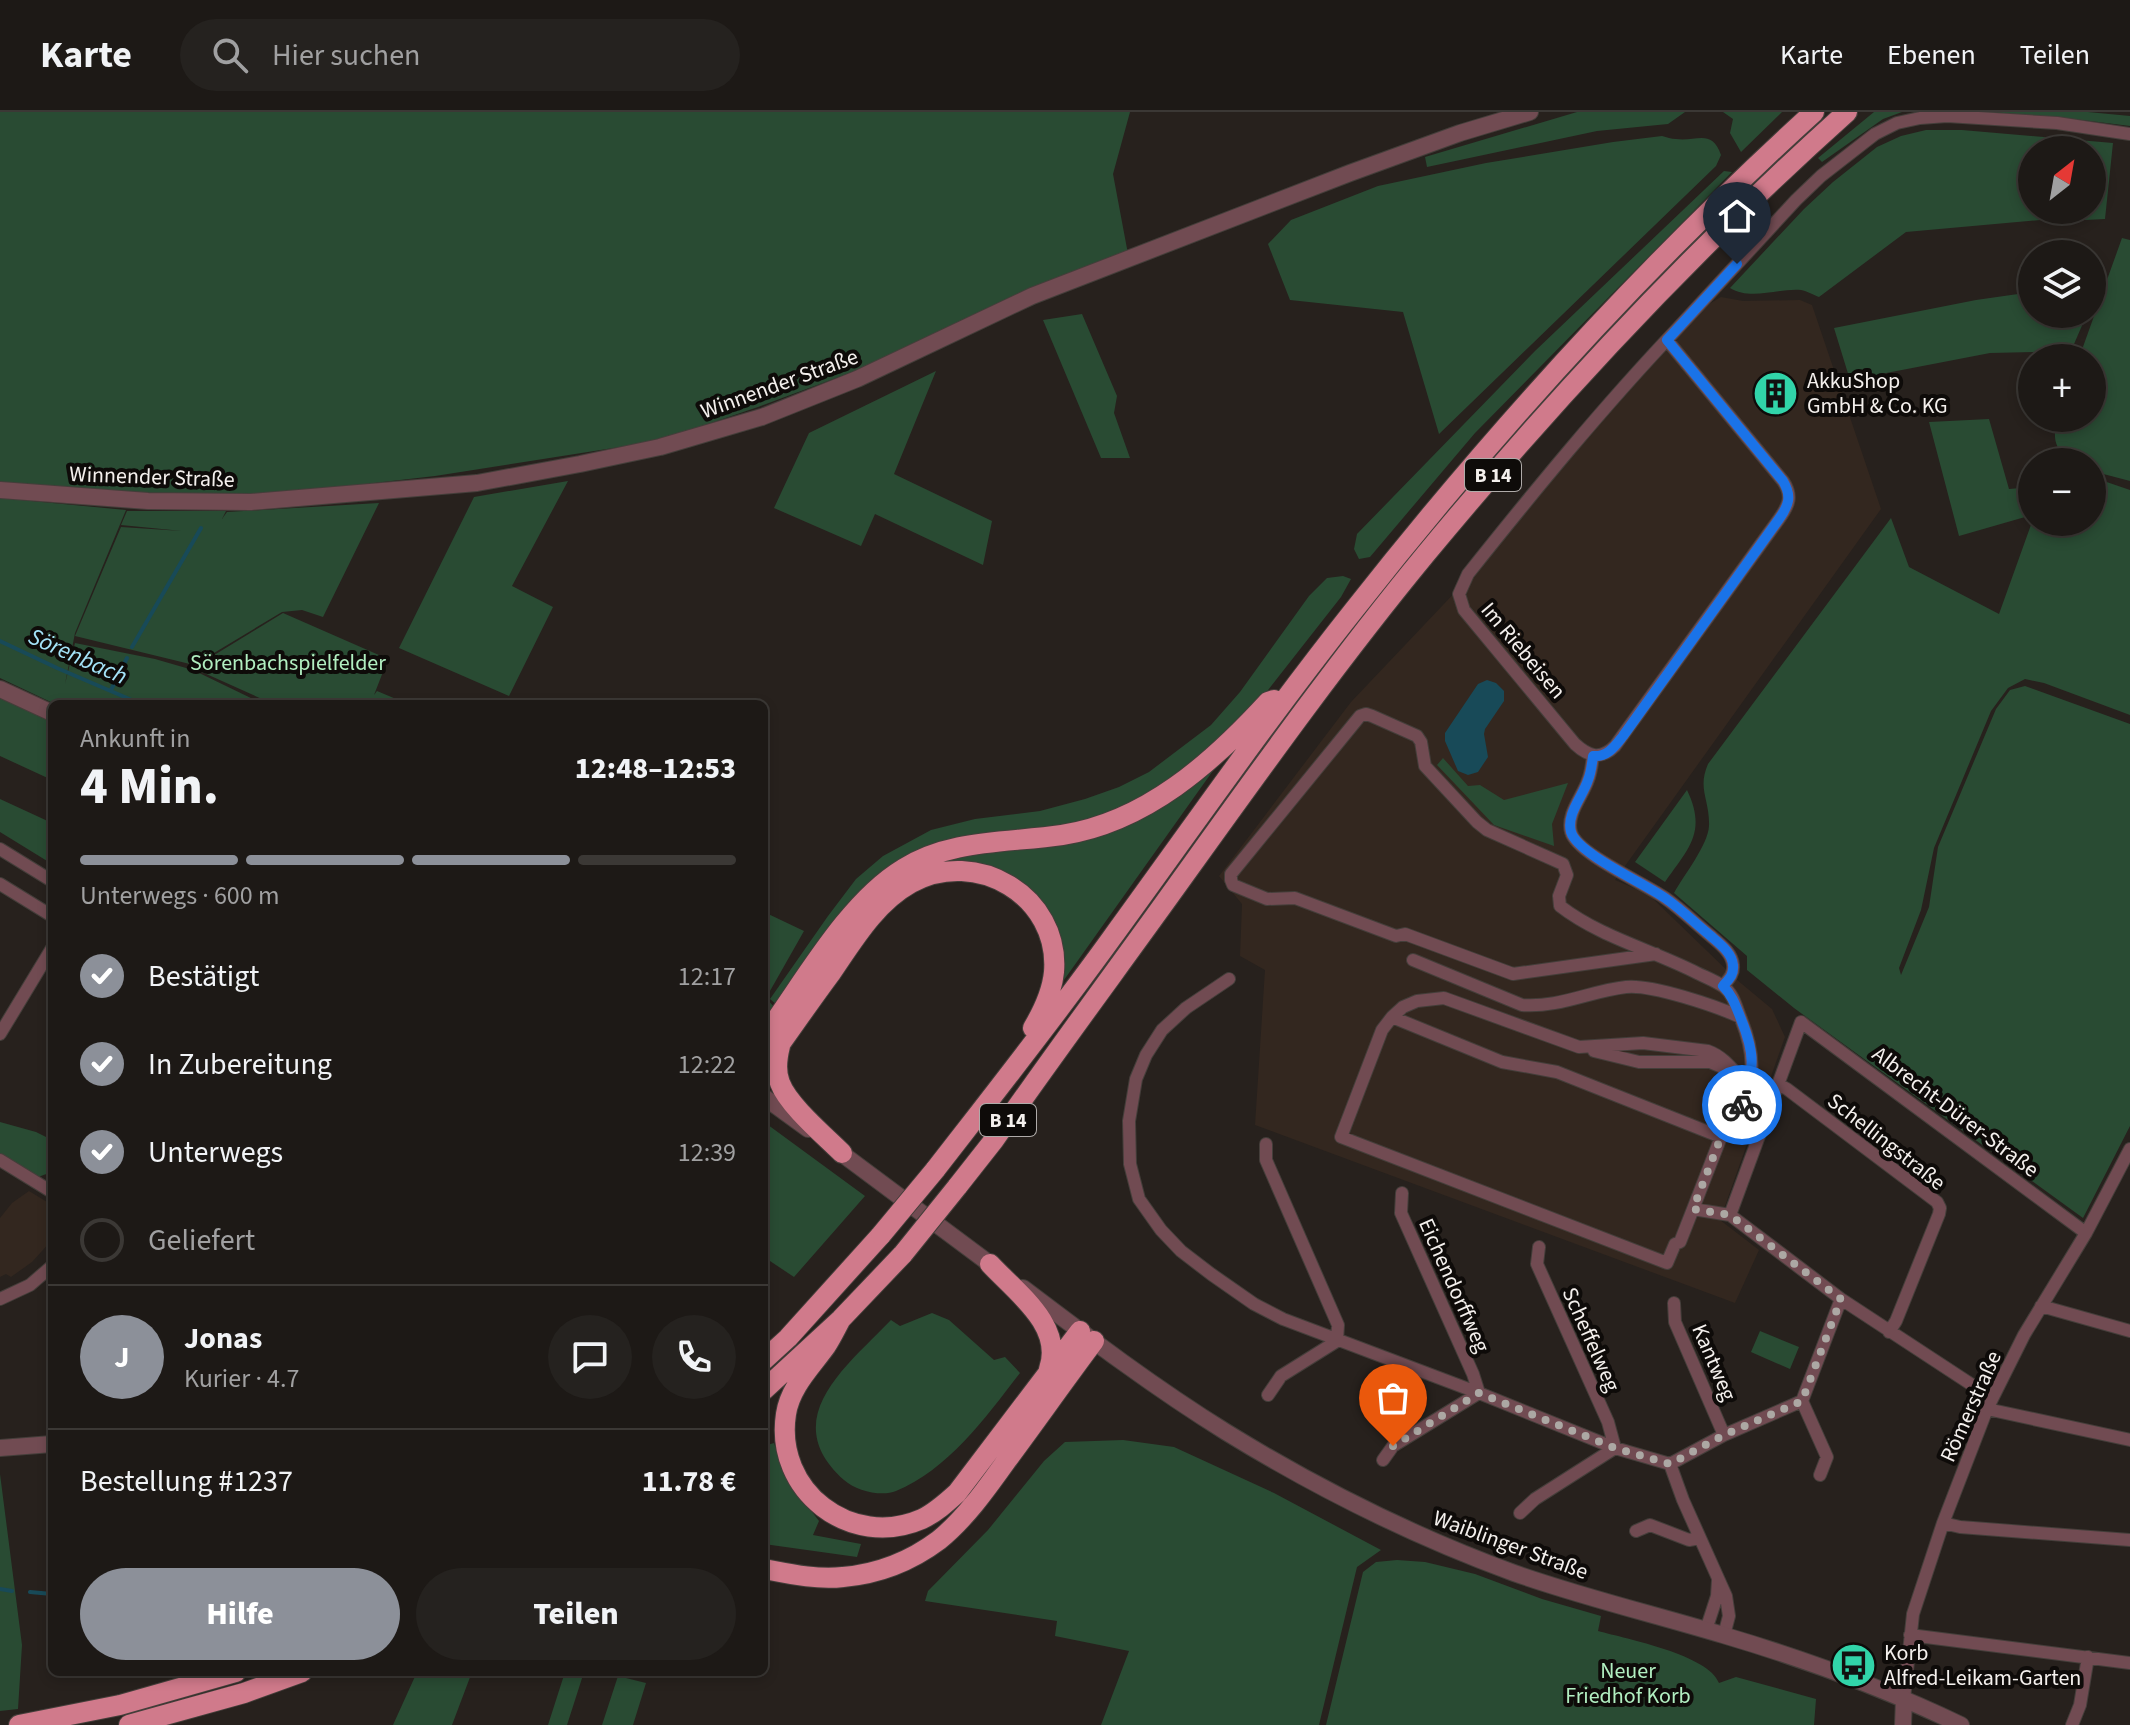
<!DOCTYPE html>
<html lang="de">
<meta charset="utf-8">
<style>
body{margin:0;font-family:"Source Sans 3",sans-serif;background:#25221f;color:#f1f3f6;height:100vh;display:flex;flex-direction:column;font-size:30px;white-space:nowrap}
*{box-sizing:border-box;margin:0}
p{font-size:26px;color:#a0a0a1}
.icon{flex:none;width:44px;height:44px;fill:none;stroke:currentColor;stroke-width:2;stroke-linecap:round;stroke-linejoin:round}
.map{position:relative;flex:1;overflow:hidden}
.details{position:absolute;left:48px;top:588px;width:720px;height:976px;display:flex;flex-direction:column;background:#1d1916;border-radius:12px;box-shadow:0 4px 12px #0003,0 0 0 2px #3b3835}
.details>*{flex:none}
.needle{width:52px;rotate:31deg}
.fabs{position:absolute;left:2018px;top:24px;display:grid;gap:16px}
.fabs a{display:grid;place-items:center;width:88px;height:88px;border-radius:50%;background:#1d1916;box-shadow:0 4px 12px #0003,0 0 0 2px #3b3835;font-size:40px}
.pin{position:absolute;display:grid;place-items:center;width:68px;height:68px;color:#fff;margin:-82px -34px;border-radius:50% 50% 50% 0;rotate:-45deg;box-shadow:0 0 8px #0007}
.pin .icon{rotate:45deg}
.courier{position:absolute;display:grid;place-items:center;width:80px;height:80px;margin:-40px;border:6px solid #1a73e8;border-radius:50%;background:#fff;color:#222;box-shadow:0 2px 10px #0007}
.head em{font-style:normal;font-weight:800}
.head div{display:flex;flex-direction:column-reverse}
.head{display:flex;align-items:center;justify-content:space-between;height:136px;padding:0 32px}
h1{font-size:52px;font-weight:800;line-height:60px}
.bar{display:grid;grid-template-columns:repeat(4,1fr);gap:12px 8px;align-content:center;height:96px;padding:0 32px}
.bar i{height:10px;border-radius:6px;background:#3b3835}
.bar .on{background:#8c9099}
.bar p{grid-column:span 4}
.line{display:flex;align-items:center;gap:20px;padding:0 32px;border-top:2px solid #3b3835}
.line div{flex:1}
.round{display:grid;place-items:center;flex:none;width:84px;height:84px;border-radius:42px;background:#25221f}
ol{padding:0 32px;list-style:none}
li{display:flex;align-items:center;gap:24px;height:88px}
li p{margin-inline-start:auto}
li .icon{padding:8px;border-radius:50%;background:#8c9099;color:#fff;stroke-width:4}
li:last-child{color:#a0a0a1}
li i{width:44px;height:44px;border:4px solid #3b3835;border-radius:50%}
.button{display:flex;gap:16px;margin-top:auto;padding:16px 32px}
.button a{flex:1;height:92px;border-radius:48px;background:#8c9099;color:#fff;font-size:32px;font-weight:800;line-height:92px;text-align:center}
.button a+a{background:#25221f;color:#f1f3f6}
header{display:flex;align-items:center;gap:48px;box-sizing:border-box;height:112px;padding:0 40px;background:#1d1916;border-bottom:2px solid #3b3835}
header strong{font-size:38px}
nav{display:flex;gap:44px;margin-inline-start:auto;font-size:28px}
.search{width:560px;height:72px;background:#25221f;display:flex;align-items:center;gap:20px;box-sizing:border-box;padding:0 28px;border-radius:44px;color:#a0a0a1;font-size:30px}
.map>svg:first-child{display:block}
</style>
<header>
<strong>Karte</strong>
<div class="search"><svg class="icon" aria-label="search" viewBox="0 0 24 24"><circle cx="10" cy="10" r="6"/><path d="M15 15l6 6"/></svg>Hier suchen</div>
<nav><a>Karte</a><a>Ebenen</a><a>Teilen</a></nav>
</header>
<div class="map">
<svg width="2130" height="1613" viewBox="0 0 2130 1613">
<rect width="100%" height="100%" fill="#27211d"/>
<path fill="#33271f" d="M1721,185l22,4 57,-1 12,5 69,204 -266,371 33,14 88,85 36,30 13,28 -65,183 39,30 -24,53 -480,-178 10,-155 -25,-14 2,-52 -23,-28 132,-174 110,-116 226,-269z
M29,1079l23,14v35l-20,22 -21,15 -5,-3 -6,3v-59l12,-15z"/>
<path fill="#294b33" d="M0,0h1130l-17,62 15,80 -98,37 -175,80 -97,36 -100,34 -223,35 -157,18 -129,1 -149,-13z
M1577,0h108l-17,12 -71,7 -170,36 -2,-10z
M1723,0h59l-41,40 -11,-19 3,-14z
M1874,0h28l-19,7 -61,43 -4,-4z
M1991,0h97l42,4v10l-64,-8z
M1926,18h36l151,13 -8,76 -20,1 -2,-10h9v-60h-60v60h8l1,10 -135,12 -87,65c-5,-2 -12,-6 -18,-7 -23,-2 -50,11 -71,-2l74,-79 29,-27 44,-35 24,-11z
M1662,24c5,1 9,3 14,3 20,3 36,-11 45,16l-5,11 -277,268 -36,-122 -113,-12 -22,-56 23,-24 87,-34 108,-23 127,-21z
M1724,59l8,1 -257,261 -105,124 -11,2 -5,-10 3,-15 178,-183z
M2122,126l8,2v241l-38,-10v-9c-29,0 -44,-15 -34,-44h34v-60h-13z
M2032,180v22h55l-16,37 -81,2 -140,27 -16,-52 142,-28z
M1082,202l35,82 -3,17 16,45h-29l-58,-138z
M936,259l-42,103 98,47 -9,44 -108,-51 -14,32 -87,-38 35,-75z
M1989,307l20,70 23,-2v28l-73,21 -30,-114z
M2092,365l38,13v225l-86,-32 -19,-4 -17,9 -17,23 -57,137 -13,62 -22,58 2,7 28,-68 9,-60 58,-138 14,-19 15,-4 105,38v402l-47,92 -289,-210 -47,-38v-14l-73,-63c10,-18 34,-48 35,-67 1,-26 -12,-37 -1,-62l183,-246 18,49 90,47 33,-92h60z
M568,369l-56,105 41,21 -44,89 -110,-48 75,-151z
M0,386l126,12 -51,123 -10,51 10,-41 80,16 38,11 70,34h-208l-55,-26z
M379,391l-56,114 -21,-7 -20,2 -88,53 -119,-29 46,-109 61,4 -61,-6 6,-14h99l-4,8 5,-7z
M1343,464l8,3 -10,18 -87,111 -79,70 -42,25 -32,14 -33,8 -146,26 -39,20 -32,31 -73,104 -8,-7 58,-83 28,-37 27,-23 48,-26 44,-11 65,-8 45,-12 34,-12 30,-15 62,-47 29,-33 69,-96 18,-18z
M283,501l105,46 -14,36 3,-4 31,13h-135l-80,-36z
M0,584l52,24v60l-52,-24z
M1222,646l-163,229 -30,-94 -106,-22 -159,186v-8l76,-110 99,-82 144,-22z
M1443,646l25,28 12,-1 24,15 64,-17 -16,41 2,22 -60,-21 -57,-60z
M1687,678c20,42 2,58 -22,92l-30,-20z
M0,687l52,24v41l-52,-32z
M764,800l40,19 -38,67 9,10 -11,15z
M0,1010l36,10 16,8v32l-14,5 -38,-23z
M764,1010l101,74 -71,81 -30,-20z
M932,1201l17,7 45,40 11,-3 15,16c-33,43 -72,97 -124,118 -14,6 -40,0 -52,-11 -68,-61 3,-114 47,-160l9,6z
M1760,1219l39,16 -9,22 -39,-17z
M1123,1328l51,7 100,46 107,57 -24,17 -38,158h-218l28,-74 -74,-15 2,-15 -132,-20 3,-10 60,-61 56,-69 21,-19z
M774,1331l12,35 33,43 -6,14 48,9 -4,13 -93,-13v-98z
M0,1362l22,171 -4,64 -18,2z
M1397,1448l28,2 50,12 67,25 59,17 -3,15c29,8 111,24 121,52l17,-6 80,22 -2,26h-488l37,-153 13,-10z
M417,1560h55l-20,53h-59z
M565,1560h19l-17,53h-19z
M618,1564l28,7 -13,42h-31z"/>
<path fill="#184a58" d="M1487,568l9,3 8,8v10l-19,28 -1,5 4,23 -10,15 -10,3 -10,-4 -13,-30v-8l33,-49z"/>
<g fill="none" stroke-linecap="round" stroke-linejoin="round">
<path stroke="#184a58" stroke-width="4" d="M0,529l57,27 84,36
M132,535l69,-119
M111,578l16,-32
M0,1477l12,2
M30,1480l22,2"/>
<defs>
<path id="minor" d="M1667,228l116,141c10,15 6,24 -4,38l-164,227c-14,14 -26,11 -40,-2l-111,-134 -5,-16 9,-20c67,-84 135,-167 209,-245l119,-129 25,-24 54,-42 22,-11 23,-5 27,-2 110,7 73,11
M1593,644c-1,8 -2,17 -5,24 -5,16 -22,34 -17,52 6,22 73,51 94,66 16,11 31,26 47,39 8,7 20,16 21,28 1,9 -4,14 -10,21
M0,737l52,32
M0,772l52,32
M1656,842l-143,20 -108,-40 -9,2 -101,-38 -28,1 -34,-14 -2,-5v-6l129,-158 6,-2 6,2 45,20 4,6 4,24 52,56 10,8 76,34 4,11 -8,21 1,10c40,31 92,44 137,67 8,4 19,8 27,14 10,8 12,20 17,32 19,47 10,65 -8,111l-12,7 -28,72 37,6 111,84 151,99
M1413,848l109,45c37,3 68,-14 104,-18 25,-3 90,19 114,30
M1229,867l-43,29 -24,22 -16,25 -10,24 -7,42 1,43 9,35 22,31 20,21 30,23 43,30 29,15 196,74 136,55 55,16 54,-29 78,-34 39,-102
M1392,905l11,-10 14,-6 27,-3 135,49 64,-4 65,8c17,6 27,22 40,35
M0,922l52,-86
M1594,939l45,11h71l19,8
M1778,972l9,5 150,113 3,6 -1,6 -43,107 -7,11
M1266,1032v16l72,165 -1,16 -56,35 -13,19
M0,1048l52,32
M1693,1097l-13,33 -5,2 -8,19 -326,-126 41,-107 10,-13 110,45 55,10 164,65
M1730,1103l71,-193 285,211
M0,1187l30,-14 22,-19
M1674,1191l1,19 49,113
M2041,1194l89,25
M1802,1289l25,56 -7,18
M1987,1297l143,31
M1383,1348l10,-14 86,-53 -6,-19 -72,-161 1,-20
M1670,1352l13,36 43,96 3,20 -5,19
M1520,1401l15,-14 80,-51 -7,-26 -71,-158 2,-17
M1943,1411l17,4 170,13
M1636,1419l14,-6 39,15 11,-2
M1706,1518l11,-34 1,-16
M1910,1523l220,28
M1904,1587l9,-85 30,-91 44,-114 37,-74 62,-102 44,-84
M2072,1613l8,-20 8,-48"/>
<path id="tertiary" d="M0,378l148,11 103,1 226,-19 103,-19 80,-17 102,-30 95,-38 175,-83 318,-123 110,-40 70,-21
M0,577l52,24
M764,985l44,32
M833,1035l165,123
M1023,1176c66,50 132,100 203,144 91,56 187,104 288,141 68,24 139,41 209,62 81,24 161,53 238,90
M0,1336l52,-4
M1903,1613l1,-26"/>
<path id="trunk" d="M764,925c39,-53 83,-134 139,-168 47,-30 105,-26 159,-34 84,-13 150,-72 206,-133l6,-2
M780,934c-3,12 -5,25 0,37 8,22 45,53 62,70
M764,955c22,-31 44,-63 67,-94 22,-32 44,-70 80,-90 65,-36 149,13 143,89 -2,21 -11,39 -21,56
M935,1058c59,-76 119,-152 176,-231 80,-110 158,-222 243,-329 140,-178 293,-346 460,-498
M957,1075l37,-47c55,-79 112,-156 169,-235 85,-118 169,-237 262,-350 130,-157 270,-307 422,-443
M990,1152c27,29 74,62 59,105
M841,1207c-5,9 -9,18 -15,27 -15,21 -36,41 -40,68 -12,77 65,136 136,105 13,-6 24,-16 35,-26l123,-162
M764,1248l24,-22 93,-103
M764,1278l77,-71 62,-65
M764,1457c26,5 53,11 79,8 35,-3 68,-16 96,-37 27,-22 48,-52 68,-80 29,-39 57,-79 87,-119
M19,1613l101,-20 116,-33
M129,1613l115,-32 58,-21"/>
</defs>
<use href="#minor" stroke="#443e3a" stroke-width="14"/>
<use href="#tertiary" stroke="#443e3a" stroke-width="18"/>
<use href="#trunk" stroke="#443e3a" stroke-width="22"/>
<use href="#minor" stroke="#714b52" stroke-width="12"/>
<use href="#tertiary" stroke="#714b52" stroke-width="16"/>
<use href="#trunk" stroke="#d07a8b" stroke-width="20"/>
<defs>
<path id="trunk-bridge" d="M881,1123l54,-65
M903,1142l54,-67"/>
</defs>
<use href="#trunk-bridge" stroke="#443e3a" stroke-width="22" stroke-linecap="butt"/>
<use href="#trunk-bridge" stroke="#d07a8b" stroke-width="20"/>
</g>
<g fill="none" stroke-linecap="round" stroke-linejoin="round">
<path stroke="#aca8a4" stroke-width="8" stroke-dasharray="0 14.4" d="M1393,1334l86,-53 136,55 55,16 54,-29 78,-34 39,-102 -111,-84 -37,-6 28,-72 12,-7 9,-25"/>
<path stroke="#1a73e8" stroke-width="10" d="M1737,152l-70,76 116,141c9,15 6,24 -4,38l-156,217c-8,10 -15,21 -30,20 -1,8 -2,17 -5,24 -5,16 -22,34 -17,52 7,22 73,51 94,66 16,11 31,26 47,39 8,7 20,16 21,28 1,10 -4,14 -10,21 10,10 13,21 18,33 15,37 13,49 1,86"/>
</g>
<defs>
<symbol id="building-disc" viewBox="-11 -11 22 22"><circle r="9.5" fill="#31d4a9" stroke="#0e0b09"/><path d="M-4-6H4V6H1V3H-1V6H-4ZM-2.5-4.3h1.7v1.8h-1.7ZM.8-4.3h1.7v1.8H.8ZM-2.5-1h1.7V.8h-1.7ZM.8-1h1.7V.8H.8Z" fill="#111"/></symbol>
<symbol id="bus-disc" viewBox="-11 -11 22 22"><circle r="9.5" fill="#31d4a9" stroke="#0e0b09"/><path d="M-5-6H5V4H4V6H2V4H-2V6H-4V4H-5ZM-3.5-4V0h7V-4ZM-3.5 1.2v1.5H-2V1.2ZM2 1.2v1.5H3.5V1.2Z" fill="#111"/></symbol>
</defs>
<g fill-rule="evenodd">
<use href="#building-disc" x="1750" y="256" width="51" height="51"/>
<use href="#bus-disc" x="1828" y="1528" width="51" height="51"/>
</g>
<g text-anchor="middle" stroke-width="8" stroke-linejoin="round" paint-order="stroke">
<g fill="#0e0b09" stroke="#afaba9" stroke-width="2">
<rect x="1465" y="347" width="56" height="32" rx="6"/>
<rect x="980" y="992" width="56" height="32" rx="6"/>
</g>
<g font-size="20" font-weight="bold" fill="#f4f0ed">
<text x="1493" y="370">B 14</text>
<text x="1008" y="1015">B 14</text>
</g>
<g font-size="22" fill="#f4f0ed" stroke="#0e0b09" text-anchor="start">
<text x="1807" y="276">AkkuShop<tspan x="1807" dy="25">GmbH &amp; Co. KG</tspan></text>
<text x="1884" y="1548">Korb<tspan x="1884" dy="25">Alfred-Leikam-Garten</tspan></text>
</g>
<g font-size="22" fill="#f4f0ed" stroke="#0e0b09">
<text transform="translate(779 271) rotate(-20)" y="8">Winnender Straße</text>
<text transform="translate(152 364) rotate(2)" y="8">Winnender Straße</text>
<text transform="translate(1524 538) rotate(50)" y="8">Im Riebeisen</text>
<text transform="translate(1956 999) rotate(37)" y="8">Albrecht-Dürer-Straße</text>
<text transform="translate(1887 1029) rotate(38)" y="8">Schellingstraße</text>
<text transform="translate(1455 1173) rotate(66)" y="8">Eichendorffweg</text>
<text transform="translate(1592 1227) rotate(66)" y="8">Scheffelweg</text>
<text transform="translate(1715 1250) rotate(67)" y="8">Kantweg</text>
<text transform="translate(1970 1294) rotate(-66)" y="8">Römerstraße</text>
<text transform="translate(1511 1432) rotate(20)" y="8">Waiblinger Straße</text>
</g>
<g font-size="22" fill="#b1eec0" stroke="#0e0b09">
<text x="288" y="558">Sörenbachspielfelder</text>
<text x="1628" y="1566">Neuer<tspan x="1628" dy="25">Friedhof Korb</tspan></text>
</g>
<g font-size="24" font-style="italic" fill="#a4e3f8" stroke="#0e0b09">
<text transform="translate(78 544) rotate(24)" y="8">Sörenbach</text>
</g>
</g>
</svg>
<div class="fabs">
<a><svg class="needle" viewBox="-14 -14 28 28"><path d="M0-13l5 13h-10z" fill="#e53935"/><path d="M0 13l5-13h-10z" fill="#a0a0a1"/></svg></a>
<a><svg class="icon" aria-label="layers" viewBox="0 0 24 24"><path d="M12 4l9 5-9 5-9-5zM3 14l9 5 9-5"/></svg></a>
<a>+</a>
<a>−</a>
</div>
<div class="pin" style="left:1393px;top:1334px;background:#ea580c"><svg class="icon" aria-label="bag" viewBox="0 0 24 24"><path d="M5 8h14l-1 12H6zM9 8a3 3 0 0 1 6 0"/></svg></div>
<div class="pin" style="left:1737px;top:152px;background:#1f2937"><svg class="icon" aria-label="home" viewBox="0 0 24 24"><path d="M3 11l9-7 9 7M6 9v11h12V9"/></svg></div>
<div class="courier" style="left:1742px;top:993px"><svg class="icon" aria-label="bike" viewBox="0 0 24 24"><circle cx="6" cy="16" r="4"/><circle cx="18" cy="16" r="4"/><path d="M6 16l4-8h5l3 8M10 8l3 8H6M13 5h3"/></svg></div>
<section class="details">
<div class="head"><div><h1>4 Min.</h1><p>Ankunft in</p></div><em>12:48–12:53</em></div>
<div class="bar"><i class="on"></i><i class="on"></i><i class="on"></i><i></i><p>Unterwegs · 600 m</p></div>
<ol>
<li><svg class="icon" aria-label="check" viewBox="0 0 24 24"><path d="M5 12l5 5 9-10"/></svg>Bestätigt<p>12:17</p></li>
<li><svg class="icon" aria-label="check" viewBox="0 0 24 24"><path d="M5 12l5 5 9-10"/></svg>In Zubereitung<p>12:22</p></li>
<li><svg class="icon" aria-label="check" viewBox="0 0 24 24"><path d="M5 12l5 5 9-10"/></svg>Unterwegs<p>12:39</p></li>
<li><i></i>Geliefert</li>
</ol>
<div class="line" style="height:144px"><b class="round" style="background:#8c9099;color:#fff">J</b><div><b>Jonas</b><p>Kurier · 4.7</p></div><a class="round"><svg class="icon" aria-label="chat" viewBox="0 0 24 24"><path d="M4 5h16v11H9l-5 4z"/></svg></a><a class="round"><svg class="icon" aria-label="phone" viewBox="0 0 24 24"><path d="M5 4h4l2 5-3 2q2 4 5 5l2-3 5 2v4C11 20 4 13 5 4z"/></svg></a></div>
<div class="line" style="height:104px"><div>Bestellung #1237</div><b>11.78 €</b></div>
<div class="button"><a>Hilfe</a><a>Teilen</a></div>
</section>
</div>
